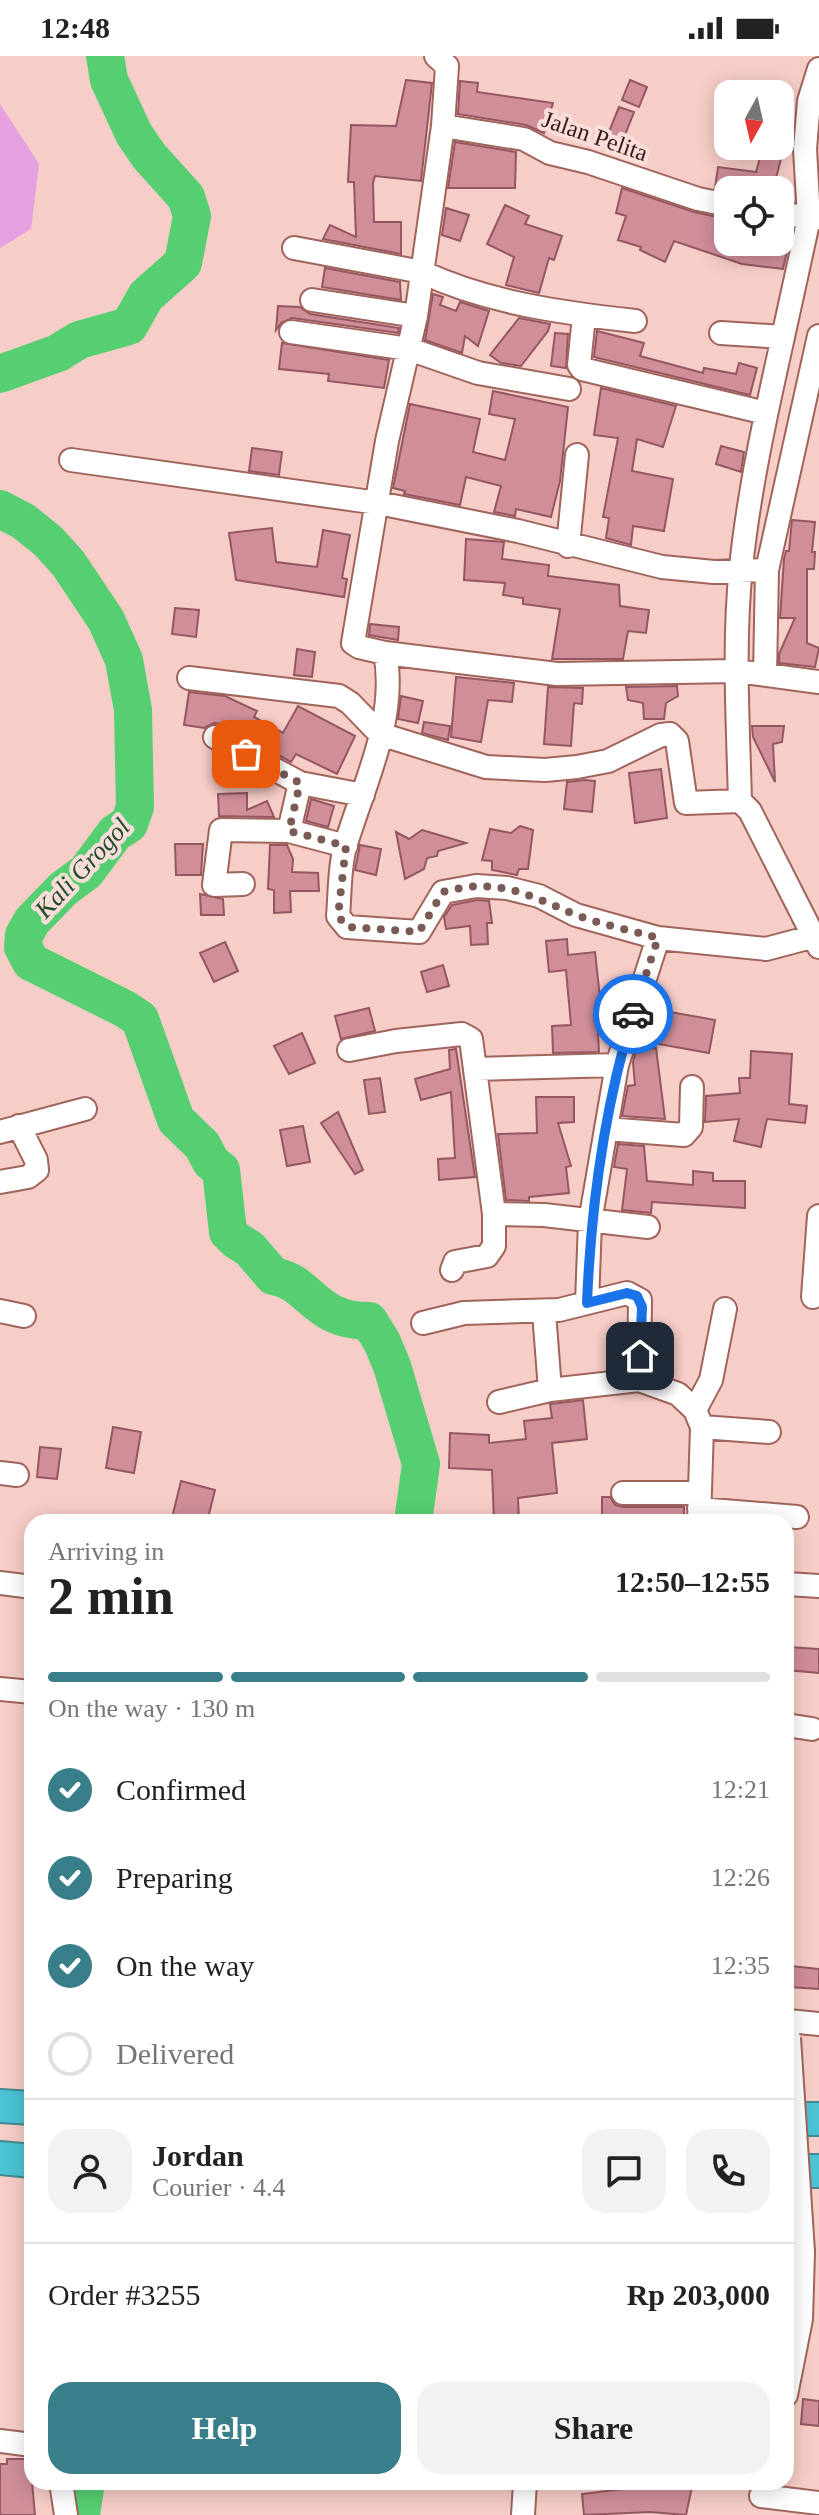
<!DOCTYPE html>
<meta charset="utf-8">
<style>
body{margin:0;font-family:"Times New Roman",serif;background:#f2f2f2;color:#222;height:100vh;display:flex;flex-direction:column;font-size:30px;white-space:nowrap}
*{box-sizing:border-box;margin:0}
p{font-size:26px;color:#767676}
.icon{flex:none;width:44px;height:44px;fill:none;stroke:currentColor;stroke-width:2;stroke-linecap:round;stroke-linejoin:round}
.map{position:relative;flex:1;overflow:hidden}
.details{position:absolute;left:24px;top:1458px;width:770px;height:976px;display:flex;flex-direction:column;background:#fff;border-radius:24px;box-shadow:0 4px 20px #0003}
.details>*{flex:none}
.needle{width:52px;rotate:188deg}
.controls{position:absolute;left:714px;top:24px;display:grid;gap:16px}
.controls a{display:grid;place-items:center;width:80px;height:80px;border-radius:16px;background:#fff;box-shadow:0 4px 20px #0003;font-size:40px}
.pin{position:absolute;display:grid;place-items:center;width:68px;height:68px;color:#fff;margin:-34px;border-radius:16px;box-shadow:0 4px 12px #0006}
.courier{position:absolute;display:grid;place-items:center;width:80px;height:80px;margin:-40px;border:6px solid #1a73e8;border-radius:50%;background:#fff;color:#222;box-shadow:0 2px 10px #0007}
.summary em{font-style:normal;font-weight:600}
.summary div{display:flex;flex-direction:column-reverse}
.summary{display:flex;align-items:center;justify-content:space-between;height:136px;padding:0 24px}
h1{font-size:52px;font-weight:600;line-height:60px}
.bar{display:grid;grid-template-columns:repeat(4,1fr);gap:12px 8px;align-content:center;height:96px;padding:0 24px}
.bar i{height:10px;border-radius:6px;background:#e0e0e0}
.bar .on{background:#397f8a}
.bar p{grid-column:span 4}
.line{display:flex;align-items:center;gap:20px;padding:0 24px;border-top:2px solid #e0e0e0}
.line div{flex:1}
.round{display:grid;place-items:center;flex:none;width:84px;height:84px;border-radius:24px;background:#f2f2f2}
ol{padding:0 24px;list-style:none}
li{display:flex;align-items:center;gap:24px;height:88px}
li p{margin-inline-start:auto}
li .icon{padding:8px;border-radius:50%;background:#397f8a;color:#fff;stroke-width:4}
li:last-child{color:#767676}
li i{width:44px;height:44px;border:4px solid #e0e0e0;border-radius:50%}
.button{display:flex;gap:16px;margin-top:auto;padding:16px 24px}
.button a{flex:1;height:92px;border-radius:24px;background:#397f8a;color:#fff;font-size:32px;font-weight:600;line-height:92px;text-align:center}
.button a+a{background:#f2f2f2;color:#222}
.status{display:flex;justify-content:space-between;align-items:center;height:56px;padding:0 40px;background:#fff;direction:ltr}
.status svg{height:22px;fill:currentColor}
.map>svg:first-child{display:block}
</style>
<div class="status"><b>12:48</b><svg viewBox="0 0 49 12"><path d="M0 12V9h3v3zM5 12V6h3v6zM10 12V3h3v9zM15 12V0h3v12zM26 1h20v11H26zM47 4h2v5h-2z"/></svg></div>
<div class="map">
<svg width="819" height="2459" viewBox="0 0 819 2459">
<rect width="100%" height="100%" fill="#f7cdc7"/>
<path fill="#e4a0e0" d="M0,48l39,60 -8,65 -31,19z"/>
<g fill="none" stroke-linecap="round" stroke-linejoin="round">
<path stroke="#56cf72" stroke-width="38" d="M0,318l58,-21 21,-13 50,-14 17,-30 37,-33 9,-47 -6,-19 -37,-41 -15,-22 -25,-54 -4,-24
M0,453l23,12 25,20 20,22 38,57 18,40 9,50 2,97 -6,17 -14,9 -29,39 -23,17 -31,32 -8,14 -1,12 8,15 94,47 15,10 36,101 26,25 9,17 10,8 7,62 8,8 14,9 23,27c38,6 40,45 96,45l13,21 10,24 29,98 -8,58
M81,2459l5,-33"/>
</g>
<path fill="#d08e99" stroke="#945762" stroke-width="2" d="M406,24l26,3 -11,98 -46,-5 -2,7 1,39h27v32l-78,-15 7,-14 26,12 -2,-55h-6l3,-57 45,1z
M630,24l17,7 -8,20 -17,-7z
M460,25l18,2 -1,9 76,11 -9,30 -18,-8 -68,-11z
M619,51l15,5 -11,28 -15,-6z
M455,86l61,10 -1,36h-67z
M762,94l20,5 -9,35 -58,-2 3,-21 38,5z
M622,132l72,24 28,6 -5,16 11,4v4h61l-6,27 -41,-5 -68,-23 -9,21 -25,-12 1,-3 -23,-7 8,-24 -10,-3z
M505,149l24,11 -4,8 37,12 -8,24 -5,-2 -10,35 -33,-8 8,-28 -27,-13z
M446,152l23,7 -9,26 -18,-6z
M325,212l75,14 1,18 -79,-13z
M433,238l10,3 -3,8 16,6 4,-9 29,9 -11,35 -13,-10 -3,17 -37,-13z
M278,250l22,1 10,7 89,14 -1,5 -106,-15 -11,5 -5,7z
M519,262l31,6 -2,7 -27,35 -20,-3 -11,-8z
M597,275l47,12 -4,13 63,17 1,-5 32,6 3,-11 18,5 -7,27 -156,-38z
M555,277l13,1 -2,34 -15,-2z
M282,287l107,17 -5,28 -56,-7 1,-7 -50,-5z
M601,332l75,18 -13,41 -26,-8 -5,32 41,8 -9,52 -31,-5 -2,19 -25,-7 3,-20 -6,-1 15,-79 -24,-3z
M493,335l75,16 -8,74 -9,36 -35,-8 -1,7 -21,-4 7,-26 -35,-9 -6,28 -56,-11 1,-3 -12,-3 17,-84 70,15 -7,33 32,8 10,-41 -26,-5z
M721,390l23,6 -3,20 -25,-8z
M252,392l30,4 -3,23 -30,-4z
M792,464l23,2 -3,30h3l-1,17h-7v74l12,5 -4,19 -36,-4v-9l16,-36h-15l4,-59 2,-8h3z
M272,472l4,34 41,5 6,-37 27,5 -8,43 5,1 -3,18 -108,-17 -7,-47z
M466,483l38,3 -2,17 47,6 -1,11 71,9 1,21 29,4 -3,23 -18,-2 -5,28h-71l8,-50 -37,-5v-6l-20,-3 2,-12 -41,-3z
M175,552l24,2 -3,27 -24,-3z
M370,568l29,3 -1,13 -29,-5z
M297,593l18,3 -3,25 -18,-2z
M456,621l58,6 -2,19 -24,-2 -7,42 -30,-5z
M677,630l1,10 -12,7 -2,16h-20l-1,-16 -15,-3 -2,-13z
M548,631l35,1 -1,16 -8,-1 -3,43 -27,-2z
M189,636l36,4 32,15 -3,6 29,16 15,-27 57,30 -18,38 -41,-20 -5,8 -70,-38 -7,-1 -10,5 -20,-3z
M401,640l22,5 -5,22 -20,-4z
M424,666l26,4 -2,14 -26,-7z
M752,670h32l-2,16 -9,2 2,38 -22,-45z
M661,713l6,49 -32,5 -6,-50z
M585,724l10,1 -3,31 -28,-3 3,-27z
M247,737v17l20,-9 7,16 -55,-1 -1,-22z
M311,743l23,7 -6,21 -22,-6z
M520,770l13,4 -5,39h-9l-2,6 -25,-5v-9l-10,-1 8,-31 21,4z
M422,774l44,13 -28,8 -1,5 -10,2 -3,11 -19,10 -9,-47 13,7z
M175,788h28l-2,31h-25z
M270,789h17l6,14 -1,13 26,1 1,18h-29l1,21 -17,1v-23l-6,-1z
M360,789l21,4 -5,26 -21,-5z
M200,838l23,5 1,16h-23z
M477,844l12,1 3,22h-5l1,21 -17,1 -1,-19 -24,3 -2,-12 8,-12z
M567,883l1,16 27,-3 7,64h-5l2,36 -46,1 -1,-27 19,-1 -5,-55 -17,2 -3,-31z
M225,886l13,29 -24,11 -14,-29z
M443,909l6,21 -22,6 -6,-20z
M369,952l6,23 -34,8 -6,-23z
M659,954l56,10 -6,33 -56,-10z
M302,977l13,30 -26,11 -15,-28z
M656,992l9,71 -43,-3 6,-30 7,-1 -2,-23 3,-11z
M456,993l19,128 -36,3 -1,-21 17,-1 -4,-66 -30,8 -6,-21 35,-10 -1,-19z
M751,995l41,3 -3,50 18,2 -2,17 -38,-4 -6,28 -27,-6 5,-22 -34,3 1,-26 34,-3 -1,-15h11z
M380,1022l5,34 -16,2 -5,-34z
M536,1041h38v25l-16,1 13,43 -5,1 3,26 -40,4v4l-23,-1 -8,-66 39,-1z
M338,1056l25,58 -8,4 -34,-51z
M303,1070l7,36 -23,4 -7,-36z
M618,1088l26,2 3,35 46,4v-14l20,2v8h32v27l-93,-6 -1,11 -29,-3 5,-41 -13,-2z
M583,1344l4,39 -35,4 5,50 -39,5 1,24h-25l-2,-52 -43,-2 1,-35 39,2v8l37,-4 -2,-18 28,-3 -2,-14z
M113,1371l28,5 -7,41 -28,-5z
M40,1391l21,2 -4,30 -20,-2z
M181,1425l34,9 -8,32h-36z
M602,1441h8l5,8 8,2h61v15h-82z
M788,1591l31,2v24l-33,-3z
M791,1910l28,3v20l-30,-2z
M803,2343l16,2v25l-18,-2z
M7,2403h23l5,56h-35v-51h7z
M638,2426h55l-7,33 -36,-3 -66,3 -2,-21 56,-7z"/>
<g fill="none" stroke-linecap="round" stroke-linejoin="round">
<defs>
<path id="minor" d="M436,0l11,10 -4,60 -27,190 -29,125 -34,202 6,4 26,6 172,21 180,-3 82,11
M443,70l81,13 26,14 38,9 110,37 30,6
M780,158l39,4
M294,192l128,24c66,31 141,41 213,49
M312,244l104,16
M584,260l-5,49 3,4 184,44
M291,276l118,17 69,24 91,16
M721,277l62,4 26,-119 -4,-69 4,-48 10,-32
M783,281c-17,76 -34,153 -42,230 -8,77 -3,156 -1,234l10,10 69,136
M71,404l307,43 140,28 144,36 52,5 53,-2
M568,490l9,-91
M385,597c13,65 -22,133 -40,194 -6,22 -5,47 -7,69l9,11 72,5 24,-40 33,-6 31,2 32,8 37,19 82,23 108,11 49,-13
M765,618l2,-104 52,-234
M189,622l150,18 11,7 30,31 106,33 59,3 32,-3 31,-6 53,-26 9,-1 7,7 9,62 54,-2
M215,681l85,46 -11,48
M300,727l63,12
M243,828l-29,1 7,-55 68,1 57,15
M349,994l47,-9 66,-7 9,5 23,175v32l-7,10 -32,6 -3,8
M476,1013l141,-4
M606,1073l78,6 7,-8 1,-40
M0,1076l85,-23
M0,1126l28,-5 9,-7 -1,-10 -17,-34
M494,1158l50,1 104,12
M813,1241l6,-81
M0,1255l24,5
M544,1256l6,78
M423,1267l41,-10 95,-3 28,-7
M639,1324l1,-80 -13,-7 -40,10 3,-81 27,-157 41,-127
M499,1346l51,-12 89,-10 39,14 17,16 7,17 -3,95
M695,1354l16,-30 14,-71
M702,1371l67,5
M0,1417l17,2
M623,1437h76
M699,1453l98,8
M0,1527l32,4
M786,1528l33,2
M0,1633l32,3
M786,1669l26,4
M788,1965l31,3
M786,2339l15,-76 2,-67
M0,2385l32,4
M61,2426l5,33
M761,2440l58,7
M523,2459l2,-33"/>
<path id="highway" d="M0,2050l32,2
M786,2063h33
M0,2102l32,3
M786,2115h33"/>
</defs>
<use href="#minor" stroke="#a0645b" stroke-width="26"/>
<use href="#highway" stroke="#438992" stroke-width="36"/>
<use href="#minor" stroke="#fff" stroke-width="22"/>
<use href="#highway" stroke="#4bc3d4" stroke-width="32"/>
<defs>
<path id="minor-bridge" d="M789,1982l14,214"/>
</defs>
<use href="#minor-bridge" stroke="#a0645b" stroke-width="26" stroke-linecap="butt"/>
<use href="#minor-bridge" stroke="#fff" stroke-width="22"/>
</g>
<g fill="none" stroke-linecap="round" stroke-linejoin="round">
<path stroke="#795a55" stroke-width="8" stroke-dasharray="0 14.4" d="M246,698l54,29 -11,48 57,15 -8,70 9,11 72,5 24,-40c54,-15 83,2 131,22 27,11 57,16 84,24l-25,76"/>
<path stroke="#1a73e8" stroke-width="10" d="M633,958c-29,95 -42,190 -46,289l40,-10 10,3 5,11 -2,49"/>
</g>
<g text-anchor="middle" stroke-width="8" stroke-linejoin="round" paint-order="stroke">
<g font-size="24" fill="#351c18" stroke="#fbdeda">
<text transform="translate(595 80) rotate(19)" y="8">Jalan Pelita</text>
</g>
<g font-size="26" font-style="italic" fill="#204e2a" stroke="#fbdeda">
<text transform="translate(82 812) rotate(-47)" y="9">Kali Grogol</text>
</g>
</g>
</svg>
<div class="controls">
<a><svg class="needle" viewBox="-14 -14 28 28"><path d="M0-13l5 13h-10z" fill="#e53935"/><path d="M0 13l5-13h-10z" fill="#767676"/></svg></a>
<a><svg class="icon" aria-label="locate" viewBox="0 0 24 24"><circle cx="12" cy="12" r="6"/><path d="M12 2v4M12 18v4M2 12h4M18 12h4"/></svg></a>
</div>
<div class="pin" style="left:246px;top:698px;background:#ea580c"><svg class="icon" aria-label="bag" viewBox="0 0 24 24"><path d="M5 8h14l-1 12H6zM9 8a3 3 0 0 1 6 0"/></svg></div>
<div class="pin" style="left:640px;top:1300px;background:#1f2937"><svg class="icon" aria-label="home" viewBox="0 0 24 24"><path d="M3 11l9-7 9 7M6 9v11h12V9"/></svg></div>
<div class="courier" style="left:633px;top:958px"><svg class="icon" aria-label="car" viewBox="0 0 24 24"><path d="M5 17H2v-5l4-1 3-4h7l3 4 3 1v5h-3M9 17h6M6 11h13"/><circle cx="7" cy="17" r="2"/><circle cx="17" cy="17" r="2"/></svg></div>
<section class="details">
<div class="summary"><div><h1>2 min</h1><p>Arriving in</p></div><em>12:50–12:55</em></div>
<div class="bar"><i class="on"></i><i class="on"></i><i class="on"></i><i></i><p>On the way · 130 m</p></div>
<ol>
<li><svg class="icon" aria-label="check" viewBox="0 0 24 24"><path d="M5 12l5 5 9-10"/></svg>Confirmed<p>12:21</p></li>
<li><svg class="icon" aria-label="check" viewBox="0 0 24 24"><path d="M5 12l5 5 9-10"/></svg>Preparing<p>12:26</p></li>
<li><svg class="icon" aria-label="check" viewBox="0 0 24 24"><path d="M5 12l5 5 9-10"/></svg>On the way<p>12:35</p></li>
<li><i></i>Delivered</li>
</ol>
<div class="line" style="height:144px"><a class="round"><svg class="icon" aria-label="person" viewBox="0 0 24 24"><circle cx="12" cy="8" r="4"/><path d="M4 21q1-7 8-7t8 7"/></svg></a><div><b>Jordan</b><p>Courier · 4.4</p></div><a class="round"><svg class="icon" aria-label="chat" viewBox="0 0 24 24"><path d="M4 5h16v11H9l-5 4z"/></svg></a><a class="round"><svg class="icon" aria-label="phone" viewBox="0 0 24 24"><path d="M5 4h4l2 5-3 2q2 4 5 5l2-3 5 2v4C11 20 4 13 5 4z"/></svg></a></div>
<div class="line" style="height:104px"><div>Order #3255</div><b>Rp 203,000</b></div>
<div class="button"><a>Help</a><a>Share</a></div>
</section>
</div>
